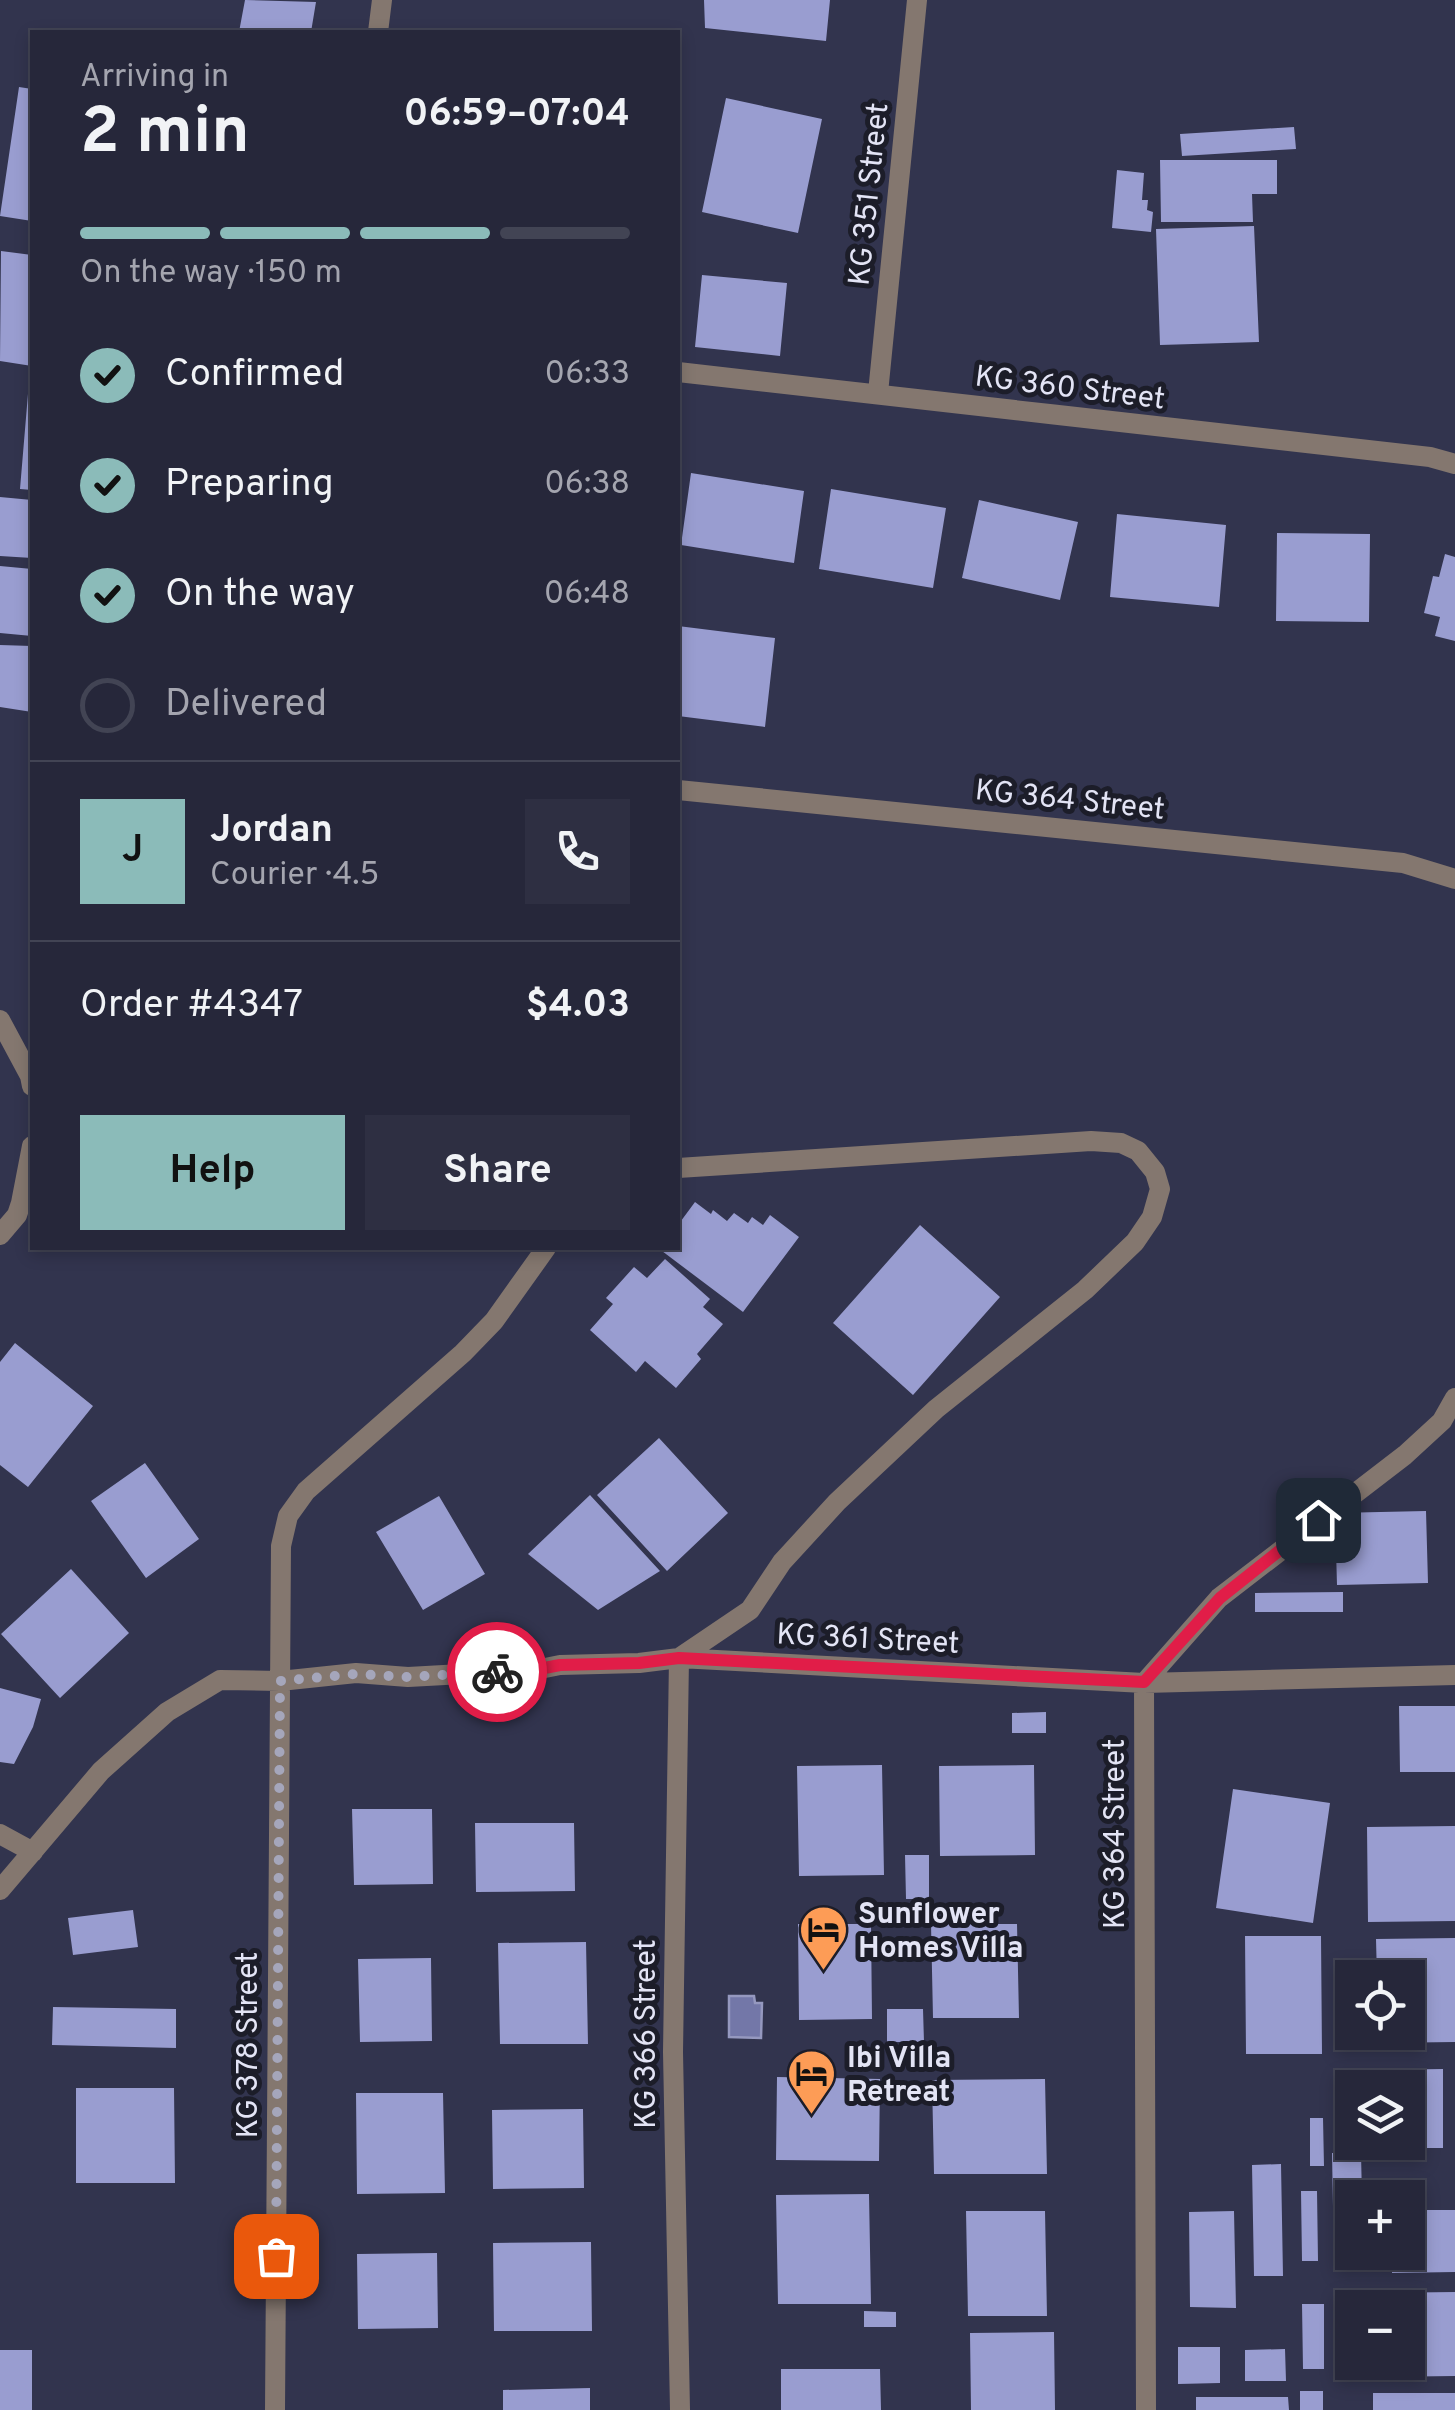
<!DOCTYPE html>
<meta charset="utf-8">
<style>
body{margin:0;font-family:Overpass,sans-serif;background:#2e2f42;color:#f1f3f6;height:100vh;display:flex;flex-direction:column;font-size:38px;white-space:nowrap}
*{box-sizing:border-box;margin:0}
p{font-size:32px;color:#a4a5af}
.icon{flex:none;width:55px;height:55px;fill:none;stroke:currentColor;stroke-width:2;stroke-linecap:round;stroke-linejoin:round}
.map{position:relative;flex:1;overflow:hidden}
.sheet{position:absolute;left:30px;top:30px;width:650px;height:1220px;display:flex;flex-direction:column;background:#26273a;border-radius:0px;box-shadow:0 5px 15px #0003,0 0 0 2px #424454}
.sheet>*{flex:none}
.fabs{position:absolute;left:1335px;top:1960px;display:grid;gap:20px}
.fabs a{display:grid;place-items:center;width:90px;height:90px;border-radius:0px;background:#26273a;box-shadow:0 5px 15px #0003,0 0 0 2px #424454;font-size:50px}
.pin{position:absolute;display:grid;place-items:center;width:85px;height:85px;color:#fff;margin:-42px;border-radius:20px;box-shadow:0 5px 15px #0006}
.courier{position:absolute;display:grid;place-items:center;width:100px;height:100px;margin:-50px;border:8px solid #e11d48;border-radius:50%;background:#fff;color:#222;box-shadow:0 2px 12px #0007}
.headline em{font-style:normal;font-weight:700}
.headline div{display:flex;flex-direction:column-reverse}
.headline{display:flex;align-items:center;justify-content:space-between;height:170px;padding:0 50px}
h1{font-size:65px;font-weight:700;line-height:75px}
.bar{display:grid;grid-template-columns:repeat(4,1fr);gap:15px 10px;align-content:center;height:120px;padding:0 50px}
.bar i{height:12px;border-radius:8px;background:#424454}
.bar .active{background:#8bbbb9}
.bar p{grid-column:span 4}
.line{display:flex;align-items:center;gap:25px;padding:0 50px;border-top:2px solid #424454}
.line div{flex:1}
.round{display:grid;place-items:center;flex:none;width:105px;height:105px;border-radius:0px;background:#2e2f42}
ol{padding:0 50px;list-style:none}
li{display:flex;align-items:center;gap:30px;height:110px}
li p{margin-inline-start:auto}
li .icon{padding:10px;border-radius:50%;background:#8bbbb9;color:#111;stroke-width:4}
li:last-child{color:#a4a5af}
li i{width:55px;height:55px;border:5px solid #424454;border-radius:50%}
.action{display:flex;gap:20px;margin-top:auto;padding:20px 50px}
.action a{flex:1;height:115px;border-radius:0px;background:#8bbbb9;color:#111;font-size:40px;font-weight:700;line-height:115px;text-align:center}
.action a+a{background:#2e2f42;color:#f1f3f6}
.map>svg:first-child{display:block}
</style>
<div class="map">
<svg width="1455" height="2410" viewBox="0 0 1455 2410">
<rect width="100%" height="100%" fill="#32344e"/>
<path fill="#7377a8" stroke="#9598bf" stroke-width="2.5" d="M729,1996h25l1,7h7l-1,35 -32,-1z"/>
<path fill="#999dd0" d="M245,0l71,2 -5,30h-72z
M704,0h126l-4,41 -121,-13z
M19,87l13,2v132l-32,-5z
M726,98l96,21 -24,114 -96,-21z
M1294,127l2,22 -114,7 -2,-22z
M1160,160h117v34h-25l1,28h-92z
M1117,170l27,3 -2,27h6l-1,10 6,2 -2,20 -39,-4z
M1254,226l5,116 -99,3 -4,-116z
M1,251l31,4v111l-32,-5z
M702,275l85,8 -7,73 -85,-9z
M30,370h2v120l-12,-1z
M691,473l113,18 -10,72 -113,-18z
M831,489l115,19 -13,80 -114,-19z
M0,497l32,3v58l-32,-2z
M979,500l99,22 -18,78 -98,-22z
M1117,514l109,11 -7,82 -109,-10z
M1277,533l93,1 -1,88 -93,-1z
M1445,554l10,3v84l-20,-5 5,-19 -16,-4 9,-37 6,1z
M0,566l32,3v67l-32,-3z
M678,626l97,12 -10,89 -87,-11z
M0,645l32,1v66l-32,-5z
M695,1202l16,12 2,-4 14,11 7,-8 14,10 4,-6 11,8 7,-10 29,22 -56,75 -85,-64h20v-23z
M920,1225l80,72 -87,98 -80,-72z
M665,1259l45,40 -7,8 20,17 -26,30 4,5 -25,29 -31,-27 -9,11 -46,-42 23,-26 -7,-6 28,-31 13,11z
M15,1343l78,63 -65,81 -28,-22v-103z
M659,1438l69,75 -61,58 -70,-76z
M145,1463l54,76 -53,39 -55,-77z
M590,1495l70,76 -62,39 -70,-56z
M439,1496l46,78 -62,36 -47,-78z
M1426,1511l2,72 -91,2 -2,-72z
M71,1569l58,64 -69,65 -59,-64z
M1343,1592v20h-88v-19z
M0,1688l41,11 -8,28 -19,37 -14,-2z
M1399,1706h56v66h-55z
M1046,1712v21h-34v-20z
M882,1765l2,110 -85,1 -2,-110z
M1034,1765l1,90 -95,1 -1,-90z
M1233,1789l97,14 -17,120 -97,-15z
M352,1809h80l1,75 -79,1z
M475,1823h99l1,68 -99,1z
M1455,1826v95l-87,1 -1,-95z
M905,1855h24v44h-23z
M133,1910l5,37 -65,8 -5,-37z
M798,1924h73l1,95 -73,1z
M931,1924h86l2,94h-86z
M1245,1936h76l1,118h-76z
M1455,1938v104l-77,1 -1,-11h31v-54h-31l-1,-39z
M586,1942l2,102h-88l-2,-101z
M431,1958l1,83 -72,1 -2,-83z
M53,2007l123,2v39l-124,-3z
M887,2009h36l1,33h-37z
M1443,2069v79h-66v-6h31v-54h-32v-18z
M777,2077l103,2 -1,82 -103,-1z
M1045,2079l2,95h-113l-2,-94z
M76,2088h98l1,95h-99z
M356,2093h87l2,100 -88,1z
M583,2109l1,79 -91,1 -1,-79z
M1310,2118h13l1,48h-14z
M1332,2153h29l1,45h-10v54h11v8h-29z
M1281,2164l2,112h-29l-2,-111z
M1301,2191h16l1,70h-16z
M869,2194l2,110h-93l-2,-109z
M1408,2210h47v62l-63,1v-21h16z
M966,2211h79l2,105h-79z
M1234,2211l2,97 -46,-1 -1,-95z
M591,2242l1,89h-98l-1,-88z
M437,2253l1,75 -80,1 -1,-75z
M1455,2292v84l-80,1v-15h33v-54h-34v-15z
M1302,2304h22v65h-21z
M864,2311l32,1v15h-32z
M1054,2332l1,78h-84l-1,-77z
M1178,2347h42v36l-42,1z
M1285,2349l1,32h-41v-31z
M0,2350h32v60h-32z
M781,2369h99l1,41h-100z
M590,2388v22h-87v-20z
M1300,2391h23v19h-23z
M1373,2393h82v17h-82z
M1196,2397h92l1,13h-93z"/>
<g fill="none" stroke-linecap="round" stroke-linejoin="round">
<path stroke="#84776f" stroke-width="20" d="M378,32l4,-32
M678,372c251,26 501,59 752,85l25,7
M878,393l39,-393
M678,790l725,73 52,16
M0,1020l30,56 2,10
M678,1168l413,-27 30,2 17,8 17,21 5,17 -8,28 -17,25 -50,48 -149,119 -99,93 -55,60 -32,48 -71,48 -6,394 7,358
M0,1235l17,-20 4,-12 11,-57
M0,1834l33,18
M0,1890l101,-119 66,-59 53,-32 60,1 76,-8 52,4 127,-7 25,-5 79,-2 40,-5 465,25 311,-8
M275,2410l6,-864 7,-30 18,-25 157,-138 31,-32 52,-73
M1146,2410l-2,-727 75,-85 186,-143 37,-34 13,-23"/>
</g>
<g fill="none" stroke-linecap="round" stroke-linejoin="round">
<path stroke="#a5a6bb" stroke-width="10" stroke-dasharray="0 18" d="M276,2256l4,-575 76,-7 52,3 89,-5"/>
<path stroke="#e11d48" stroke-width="12" d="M497,1672l37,-2 26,-5 79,-2 40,-5 465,24 76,-84 98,-78"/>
</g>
<defs>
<symbol id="hotel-pin" viewBox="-11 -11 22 30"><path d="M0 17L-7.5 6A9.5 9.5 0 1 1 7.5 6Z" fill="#fd9c56" stroke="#1c1d29"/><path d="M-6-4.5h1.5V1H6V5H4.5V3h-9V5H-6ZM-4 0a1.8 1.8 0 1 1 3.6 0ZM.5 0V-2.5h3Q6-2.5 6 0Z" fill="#111"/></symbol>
</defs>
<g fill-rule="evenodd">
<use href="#hotel-pin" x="796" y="1902" width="55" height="75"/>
<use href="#hotel-pin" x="784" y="2046" width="55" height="75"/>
</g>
<g text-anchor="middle" stroke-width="10" stroke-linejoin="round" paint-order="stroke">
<g font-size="30" fill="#e3e4f5" stroke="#1c1d29">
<text transform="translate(868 194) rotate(-84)" y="10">KG 351 Street</text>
<text transform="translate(1070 387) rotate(7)" y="10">KG 360 Street</text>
<text transform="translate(1070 799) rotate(6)" y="10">KG 364 Street</text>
<text transform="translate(868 1638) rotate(3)" y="10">KG 361 Street</text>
<text transform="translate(1114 1834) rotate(-90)" y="10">KG 364 Street</text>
<text transform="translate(645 2034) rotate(-90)" y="10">KG 366 Street</text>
<text transform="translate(247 2045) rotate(-90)" y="10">KG 378 Street</text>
</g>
<g font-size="30" font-weight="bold" fill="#e3e4f5" stroke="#1c1d29" text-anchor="start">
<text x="858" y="1923">Sunflower<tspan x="858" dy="34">Homes Villa</tspan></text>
<text x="847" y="2067">Ibi Villa<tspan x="847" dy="34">Retreat</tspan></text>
</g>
</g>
</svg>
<div class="fabs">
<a><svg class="icon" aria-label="locate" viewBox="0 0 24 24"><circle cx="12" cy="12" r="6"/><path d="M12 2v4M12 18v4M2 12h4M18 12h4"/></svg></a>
<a><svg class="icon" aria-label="layers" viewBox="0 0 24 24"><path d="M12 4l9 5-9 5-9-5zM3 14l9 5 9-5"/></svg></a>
<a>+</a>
<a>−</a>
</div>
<div class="pin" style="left:276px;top:2256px;background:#ea580c"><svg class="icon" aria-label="bag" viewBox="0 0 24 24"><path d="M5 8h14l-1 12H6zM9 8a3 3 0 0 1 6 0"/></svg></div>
<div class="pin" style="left:1318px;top:1520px;background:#1f2937"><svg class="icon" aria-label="home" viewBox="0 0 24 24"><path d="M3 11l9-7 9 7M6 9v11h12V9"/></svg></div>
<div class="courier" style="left:497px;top:1672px"><svg class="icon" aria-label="bike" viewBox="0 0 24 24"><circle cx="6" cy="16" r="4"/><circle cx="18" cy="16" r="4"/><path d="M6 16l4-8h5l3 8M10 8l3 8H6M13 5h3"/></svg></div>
<section class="sheet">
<div class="headline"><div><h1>2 min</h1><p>Arriving in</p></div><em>06:59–07:04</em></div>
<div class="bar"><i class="active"></i><i class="active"></i><i class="active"></i><i></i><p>On the way · 150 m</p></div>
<ol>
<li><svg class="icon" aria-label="check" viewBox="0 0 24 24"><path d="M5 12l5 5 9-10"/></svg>Confirmed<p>06:33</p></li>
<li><svg class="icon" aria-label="check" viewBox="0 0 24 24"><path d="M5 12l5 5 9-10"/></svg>Preparing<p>06:38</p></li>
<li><svg class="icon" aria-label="check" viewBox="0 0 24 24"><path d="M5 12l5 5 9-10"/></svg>On the way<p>06:48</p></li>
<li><i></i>Delivered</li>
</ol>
<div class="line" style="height:180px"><b class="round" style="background:#8bbbb9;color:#111">J</b><div><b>Jordan</b><p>Courier · 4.5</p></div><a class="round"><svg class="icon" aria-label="phone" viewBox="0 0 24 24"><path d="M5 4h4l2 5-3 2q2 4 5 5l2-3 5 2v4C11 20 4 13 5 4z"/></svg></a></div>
<div class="line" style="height:130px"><div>Order #4347</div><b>$4.03</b></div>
<div class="action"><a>Help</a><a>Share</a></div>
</section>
</div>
